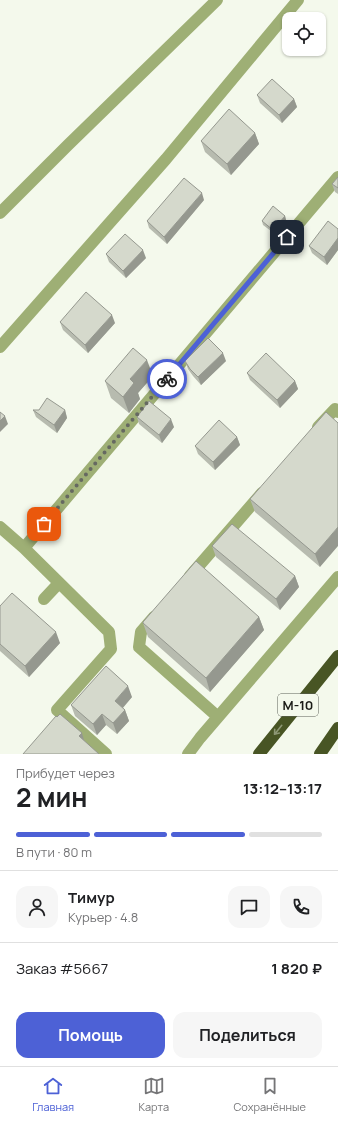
<!DOCTYPE html>
<html lang="ru">
<meta charset="utf-8">
<style>
body{margin:0;font-family:Manrope,sans-serif;background:#f6f6f6;color:#202124;height:100vh;display:flex;flex-direction:column;font-size:15px;white-space:nowrap}
*{box-sizing:border-box;margin:0}
p{font-size:13px;color:#757577}
.icon{flex:none;width:22px;height:22px;fill:none;stroke:currentColor;stroke-width:2;stroke-linecap:round;stroke-linejoin:round}
.map{position:relative;height:754px;overflow:hidden}
.panel{display:flex;flex-direction:column;background:#fff;flex:1}
.panel>*{flex:none}
.fabs{position:absolute;left:282px;top:12px;display:grid;gap:8px}
.fabs a{display:grid;place-items:center;width:44px;height:44px;border-radius:8px;background:#fff;box-shadow:0 1px 3px #0004;font-size:20px}
.pin{position:absolute;display:grid;place-items:center;width:34px;height:34px;color:#fff;margin:-17px;border-radius:8px;box-shadow:0 2px 6px #0006}
.courier{position:absolute;display:grid;place-items:center;width:40px;height:40px;margin:-20px;border:3px solid #4d61d6;border-radius:50%;background:#fff;color:#222;box-shadow:0 1px 5px #0007}
.headline em{font-style:normal;font-weight:700}
.headline div{display:flex;flex-direction:column-reverse}
.headline{display:flex;align-items:center;justify-content:space-between;height:68px;padding:0 16px}
h1{font-size:26px;font-weight:700;line-height:30px}
.bar{display:grid;grid-template-columns:repeat(4,1fr);gap:6px 4px;align-content:center;height:48px;padding:0 16px}
.bar i{height:5px;border-radius:3px;background:#e0e0e0}
.bar .on{background:#4d61d6}
.bar p{grid-column:span 4}
.line{display:flex;align-items:center;gap:10px;padding:0 16px;border-top:1px solid #e0e0e0}
.line div{flex:1}
.round{display:grid;place-items:center;flex:none;width:42px;height:42px;border-radius:12px;background:#f6f6f6}
.primary-button{display:flex;gap:8px;margin-top:auto;padding:8px 16px}
.primary-button a{flex:1;height:46px;border-radius:12px;background:#4d61d6;color:#fff;font-size:16px;font-weight:700;line-height:46px;text-align:center}
.primary-button a+a{background:#f6f6f6;color:#202124}
.menu{display:flex;justify-content:space-around;align-items:center;height:56px;border-top:1px solid #e0e0e0;background:#fff;font-size:11px;color:#757577}
.menu a{display:grid;justify-items:center;gap:2px}
.menu .on{color:#4d61d6}
.map>svg:first-child{display:block}
</style>
<div class="map">
<svg width="338" height="754" viewBox="0 0 338 754">
<rect width="100%" height="100%" fill="#f4f9ec"/>
<g fill="none" stroke-linecap="round" stroke-linejoin="round">
<path stroke="#9eaf75" stroke-width="12" d="M0,213l68,-68 149,-145
M0,347l166,-188 132,-159
M318,427l17,-18 3,3
M0,527l24,21 85,84 2,17 -54,61 49,44
M24,548l314,-371
M190,576l72,-83
M44,599l15,-16
M154,617l-13,15 -2,15 79,70
M188,754l12,-16 138,-161"/>
<path stroke="#485524" stroke-width="12" d="M259,754l79,-98
M320,754l18,-26"/>
</g>
<path fill="#b7bbaf" d="M257,95l37,4 3,8 -15,16 -22,-20z
M255,133l4,11 -28,31 -26,-23 -4,-11z
M338,177v17l-3,-2 -3,-8z
M204,200l-37,44 -18,-16 -2,-7z
M285,216l1,4 -11,14 -12,-9 -1,-4z
M338,229v21l-11,15 -15,-12 -3,-7z
M106,254l40,4 -20,20 -17,-16z
M60,322l55,1 -27,30 -25,-23z
M185,361h41l-25,24 -8,-9 -5,-7z
M247,373l48,8 3,8 -18,19 -30,-28z
M153,376l-15,17 2,6 -11,14 -18,-15 -6,-17z
M33,410h32l2,8 -10,15 -21,-16z
M137,417l37,10 -12,16 -23,-19z
M338,423l-18,144 -65,-55 -5,-13z
M237,437l3,8 -25,25 -17,-16 -3,-8z
M212,546l83,30 4,11 -19,23 -64,-53z
M0,606l60,37 -31,34 -29,-26z
M259,617l5,13 -54,62 -62,-55 -5,-14z
M132,697l-9,11 2,2 4,11 -12,13 -11,-9 -9,10 -22,-19 -4,-11z"/>
<path fill="#95988f" d="M294,99l3,8 -15,16 -3,-8z
M255,133l4,11 -28,31 -4,-11z
M202,193l2,7 -37,44 -3,-7z
M285,216l1,4 -11,14 -2,-4z
M338,238v12l-11,15 -3,-8z
M143,250l3,8 -20,20 -3,-7z
M112,315l3,8 -27,30 -3,-8z
M223,353l3,8 -25,24 -3,-8z
M147,360l6,16 -15,17 2,6 -11,14 -6,-16 7,-18z
M295,381l3,8 -18,19 -3,-8z
M65,410l2,8 -10,15 -3,-8z
M5,416l3,8 -8,8v-11z
M171,419l3,8 -12,16 -3,-8z
M237,437l3,8 -25,25 -2,-8z
M338,527v19l-18,21 -5,-13z
M295,576l4,11 -19,23 -4,-11z
M259,617l5,13 -54,62 -4,-14z
M56,632l4,11 -31,34 -4,-11z
M128,686l4,11 -13,15 -4,-11z
M125,710l4,11 -12,13 -4,-11z
M102,714l4,11 -9,10 -4,-11z
M82,733l4,14 -7,-11z"/>
<path fill="#d5d9cc" stroke="#95988f" d="M272,79l22,20 -15,16 -22,-20z
M229,109l26,24 -28,31 -26,-23z
M338,177v11l-6,-4z
M184,178l18,15 -38,44 -17,-16z
M273,206l12,10 -12,14 -11,-9z
M328,221l10,8v9l-14,19 -15,-11z
M125,234l18,16 -20,21 -17,-17z
M86,292l26,23 -27,30 -25,-23z
M208,338l15,15 -25,24 -8,-8 -5,-8z
M133,348l14,12 -17,19 4,4 -11,14 -18,-16z
M266,353l29,28 -18,19 -30,-27z
M47,398l18,12 -11,15 -21,-15h6z
M149,401l22,18 -12,16 -22,-18z
M0,412l5,4 -5,5z
M326,412l12,11v104l-23,27 -65,-55z
M219,420l18,17 -24,25 -18,-16z
M232,524l63,52 -19,23 -64,-53z
M196,561l63,56 -53,61 -63,-55v-1z
M12,593l44,39 -31,34 -25,-22v-38z
M106,666l22,20 -13,15 10,9 -12,13 -11,-9 -9,10 -22,-19z
M60,714l22,19 -3,3 20,18h-76l33,-38 1,1z"/>
<defs><path id="oneway-shaft" d="M-6 0H5M1.5-3L5.5 0L1.5 3" fill="none" stroke-width="1.6" stroke-linecap="round" stroke-linejoin="round"/></defs>
<use stroke="#8d9774" href="#oneway-shaft" transform="translate(278 730) rotate(129)"/>
<g fill="none" stroke-linecap="round" stroke-linejoin="round">
<path stroke="#666961" stroke-width="4" stroke-dasharray="0 7.2" d="M44,524l123,-145"/>
<path stroke="#4d61d6" stroke-width="5" d="M167,379l120,-142"/>
</g>
<g text-anchor="middle" stroke-width="3.5" stroke-linejoin="round" paint-order="stroke">
<rect fill="#f4f9ec" stroke="#5b5e56" stroke-width="1" x="278" y="694" width="40" height="22" rx="3"/>
<g font-size="13" font-weight="bold" fill="#1a1b16">
<text x="298" y="710">М-10</text>
</g>
</g>
</svg>
<div class="fabs">
<a><svg class="icon" aria-label="locate" viewBox="0 0 24 24"><circle cx="12" cy="12" r="6"/><path d="M12 2v4M12 18v4M2 12h4M18 12h4"/></svg></a>
</div>
<div class="pin" style="left:44px;top:524px;background:#ea580c"><svg class="icon" aria-label="bag" viewBox="0 0 24 24"><path d="M5 8h14l-1 12H6zM9 8a3 3 0 0 1 6 0"/></svg></div>
<div class="pin" style="left:287px;top:237px;background:#1f2937"><svg class="icon" aria-label="home" viewBox="0 0 24 24"><path d="M3 11l9-7 9 7M6 9v11h12V9"/></svg></div>
<div class="courier" style="left:167px;top:379px"><svg class="icon" aria-label="bike" viewBox="0 0 24 24"><circle cx="6" cy="16" r="4"/><circle cx="18" cy="16" r="4"/><path d="M6 16l4-8h5l3 8M10 8l3 8H6M13 5h3"/></svg></div>
</div>
<section class="panel">
<div class="headline"><div><h1>2 мин</h1><p>Прибудет через</p></div><em>13:12–13:17</em></div>
<div class="bar"><i class="on"></i><i class="on"></i><i class="on"></i><i></i><p>В пути · 80 m</p></div>
<div class="line" style="height:72px"><a class="round"><svg class="icon" aria-label="person" viewBox="0 0 24 24"><circle cx="12" cy="8" r="4"/><path d="M4 21q1-7 8-7t8 7"/></svg></a><div><b>Тимур</b><p>Курьер · 4.8</p></div><a class="round"><svg class="icon" aria-label="chat" viewBox="0 0 24 24"><path d="M4 5h16v11H9l-5 4z"/></svg></a><a class="round"><svg class="icon" aria-label="phone" viewBox="0 0 24 24"><path d="M5 4h4l2 5-3 2q2 4 5 5l2-3 5 2v4C11 20 4 13 5 4z"/></svg></a></div>
<div class="line" style="height:52px"><div>Заказ #5667</div><b>1 820 ₽</b></div>
<div class="primary-button"><a>Помощь</a><a>Поделиться</a></div>
</section>
<nav class="menu">
<a class="on"><svg class="icon" aria-label="home" viewBox="0 0 24 24"><path d="M3 11l9-7 9 7M6 9v11h12V9"/></svg>Главная</a>
<a><svg class="icon" aria-label="map" viewBox="0 0 24 24"><path d="M3 6l6-2 6 2 6-2v14l-6 2-6-2-6 2zM9 4v14M15 6v14"/></svg>Карта</a>
<a><svg class="icon" aria-label="saved" viewBox="0 0 24 24"><path d="M7 4h10v16l-5-4-5 4z"/></svg>Сохранённые</a>
</nav>
